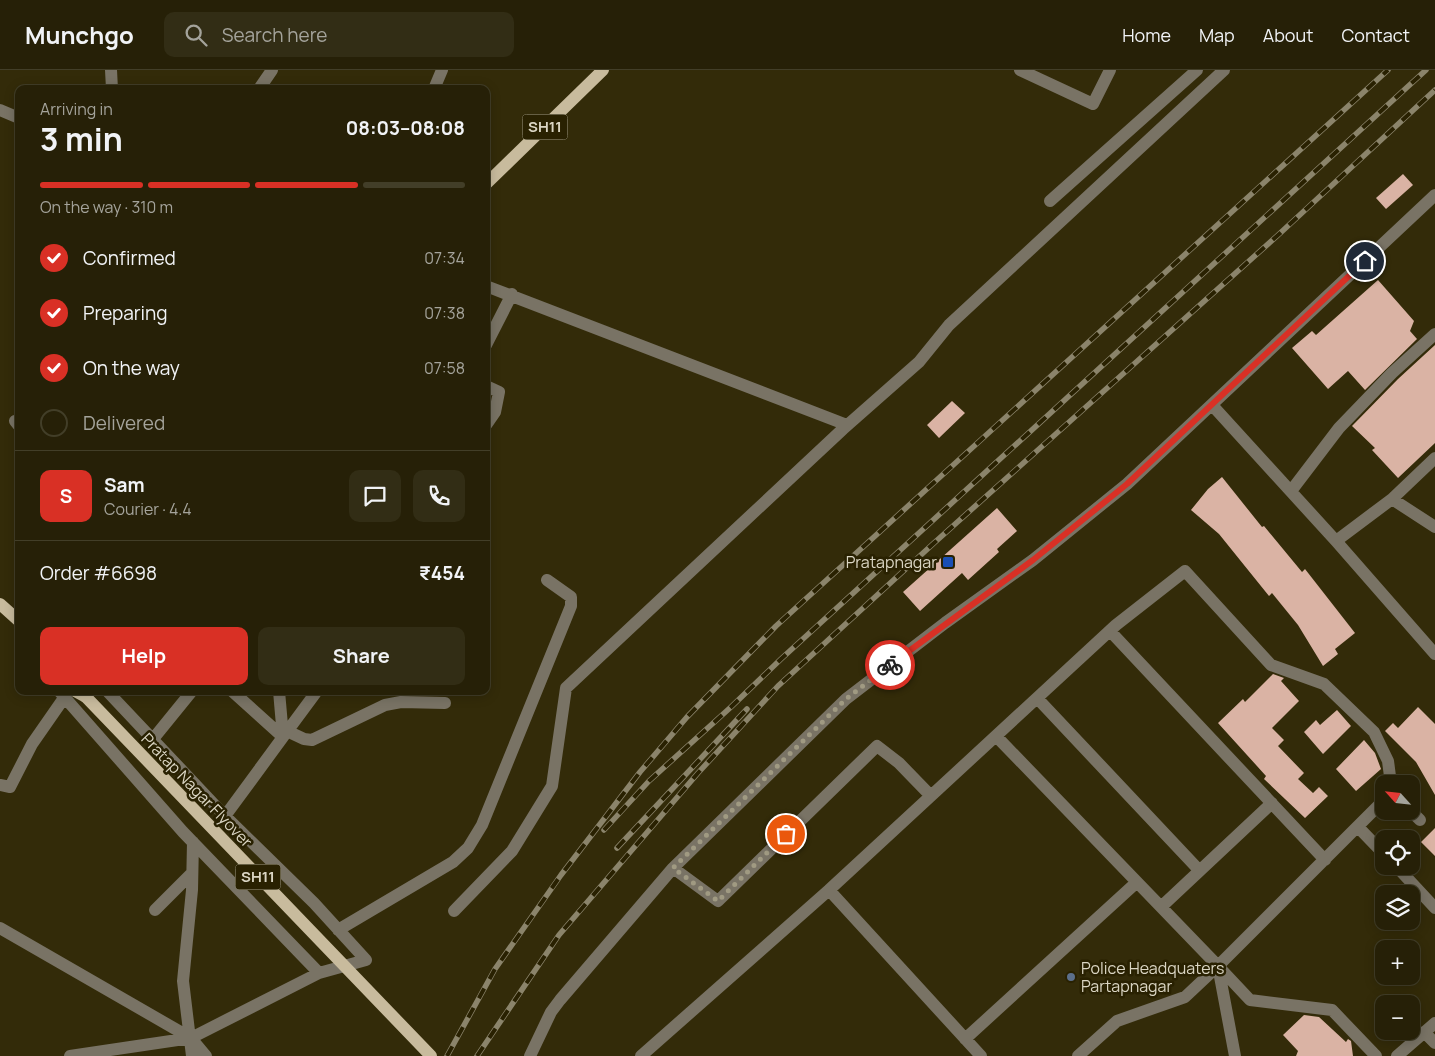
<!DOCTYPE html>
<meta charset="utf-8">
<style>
body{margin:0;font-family:Manrope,sans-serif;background:#322d15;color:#f1f3f6;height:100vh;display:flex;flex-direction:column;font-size:19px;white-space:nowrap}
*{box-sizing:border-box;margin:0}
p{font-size:16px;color:#a4a39b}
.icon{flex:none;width:28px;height:28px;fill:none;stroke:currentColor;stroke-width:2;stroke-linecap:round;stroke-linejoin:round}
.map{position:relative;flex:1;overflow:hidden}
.sheet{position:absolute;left:15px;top:15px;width:475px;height:610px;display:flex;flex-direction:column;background:#262007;border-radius:10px;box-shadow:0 2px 12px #0003,0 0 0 1px #423e28}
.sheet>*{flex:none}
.needle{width:32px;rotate:297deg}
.tools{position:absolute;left:1375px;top:705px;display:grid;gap:10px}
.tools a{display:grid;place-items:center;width:45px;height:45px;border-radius:10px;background:#262007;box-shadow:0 2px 12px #0003,0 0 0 1px #423e28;font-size:25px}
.pin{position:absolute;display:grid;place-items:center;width:42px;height:42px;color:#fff;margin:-21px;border:2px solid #fff;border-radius:50%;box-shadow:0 1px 5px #0007}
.courier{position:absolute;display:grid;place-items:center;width:50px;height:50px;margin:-25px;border:4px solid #d93025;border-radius:50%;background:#fff;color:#222;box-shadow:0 1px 6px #0007}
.summary em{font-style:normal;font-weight:700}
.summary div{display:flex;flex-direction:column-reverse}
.summary{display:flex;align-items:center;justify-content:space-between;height:85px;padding:0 25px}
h1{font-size:32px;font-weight:700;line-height:38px}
.bar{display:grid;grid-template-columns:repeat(4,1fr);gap:8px 5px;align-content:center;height:60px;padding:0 25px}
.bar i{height:6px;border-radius:4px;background:#423e28}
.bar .active{background:#d93025}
.bar p{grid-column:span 4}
.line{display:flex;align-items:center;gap:12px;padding:0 25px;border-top:1px solid #423e28}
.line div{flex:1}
.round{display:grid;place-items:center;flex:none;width:52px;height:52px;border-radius:10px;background:#322d15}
ol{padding:0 25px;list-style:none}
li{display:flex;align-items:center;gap:15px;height:55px}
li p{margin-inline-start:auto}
li .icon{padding:5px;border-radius:50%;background:#d93025;color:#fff;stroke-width:4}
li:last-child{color:#a4a39b}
li i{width:28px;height:28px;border:2px solid #423e28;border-radius:50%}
.primary-button{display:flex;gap:10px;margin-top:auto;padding:10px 25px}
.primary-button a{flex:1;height:58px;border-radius:10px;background:#d93025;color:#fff;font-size:20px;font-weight:700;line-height:58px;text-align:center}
.primary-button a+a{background:#322d15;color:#f1f3f6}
header{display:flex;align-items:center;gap:30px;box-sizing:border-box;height:70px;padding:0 25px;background:#262007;border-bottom:1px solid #423e28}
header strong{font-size:24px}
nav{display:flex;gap:28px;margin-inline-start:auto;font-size:18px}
.search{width:350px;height:45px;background:#322d15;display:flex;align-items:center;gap:12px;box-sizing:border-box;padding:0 18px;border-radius:10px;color:#a4a39b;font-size:19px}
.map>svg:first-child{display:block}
</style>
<header>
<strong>Munchgo</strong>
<div class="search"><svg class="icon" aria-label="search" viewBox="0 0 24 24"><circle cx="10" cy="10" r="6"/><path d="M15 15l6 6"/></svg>Search here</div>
<nav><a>Home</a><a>Map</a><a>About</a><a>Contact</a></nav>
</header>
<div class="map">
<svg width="1435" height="986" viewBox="0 0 1435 986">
<rect width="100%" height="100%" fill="#332b09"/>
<path fill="#dab3a4" d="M1403,104l10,11 -27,24 -10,-11z
M1378,210l36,41 -4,10 7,8 -52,51 -17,-19 -20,18 -36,-41 20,-17 4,4z
M1435,275v98l-37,35 -26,-28 3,-2 -23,-22 46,-47z
M952,331l13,12 -26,25 -12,-13z
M1222,407l40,50 2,-1 38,46 3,-3 50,64 -20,16 3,5 -15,12 -25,-41 -26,-32 -3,3 -50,-62 -28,-24 17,-21z
M997,438l20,23 -20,18 2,3 -31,28 -6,-7 -42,38 -17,-19z
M1273,604l11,4 -3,3 18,20 -27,27 12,12 -6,6 26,27 -6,6 15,14 6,-6 9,9 -23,22 -41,-39 2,-3 -48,-53 25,-24 2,3z
M1418,637l17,17v71l-19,-33 -31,-31 8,-8 5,5z
M1337,640l14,16 -28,28 -19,-22 12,-12 4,5z
M1364,670l11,13 6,16 -25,22 -20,-22z
M1435,758v28l-14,-14z
M1304,945l15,2 27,25 2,-3 3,2 2,15h-57l2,-5 -15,-16z"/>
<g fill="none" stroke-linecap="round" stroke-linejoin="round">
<path stroke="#797365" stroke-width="12" d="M111,0l1,19
M1020,0l73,34 17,-34
M259,19l13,-19
M434,19l8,-19
M0,40l19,8
M1050,131l147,-131
M486,216l361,139
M486,275l26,-51
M486,316l13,6 -4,20 -9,13
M1212,335l124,136 99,113
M15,351l4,5
M1291,421l48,-63 53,-55 43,-39
M1392,429l43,28
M1336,471l56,-42 43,-41
M1110,561l215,229
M59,621l124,141 136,141
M232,621l51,46 34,-46
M1037,628l162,172
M287,661l17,8 8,1 73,-35 16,-3 44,1
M996,666l222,230 17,90
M153,669l39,-48
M0,715l10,2 22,-43 32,-46
M1411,741l9,9
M225,746l58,-79 -4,-46
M1358,757l26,27
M1396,796l39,42
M673,798l45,33 159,-155 22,17 32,33
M829,820l152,166
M1161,837l111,-104
M155,840l37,-37
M454,841l58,-60 40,-65 14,-98 277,-259 76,-67 30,-37 275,-255
M0,858l191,110 15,18
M338,860l115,-68 15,-14 14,-23 89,-219v-9l-24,-17
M1218,896l32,34 82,10 44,46
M1424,962l11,11
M965,969l172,-157
M70,986l121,-18 128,-65 47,-13 -52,-57 -89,-87 -118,-125
M192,986l-9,-75 9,-91 1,-48
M530,986l21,-44 9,-12 113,-132 173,-169 99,-76 88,-63 94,-76 308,-289
M641,986l188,-166 287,-265 69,-54 86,94 53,19 50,48 14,29 3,23
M1078,986l39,-35 68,-24 33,-31 166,-166
M1397,986l38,-33"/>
<path stroke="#c8bb9d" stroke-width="12" d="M486,114l117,-114
M0,534l19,17
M75,621l11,6v-6"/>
<defs>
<path id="rail" d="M604,760l45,-49 82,-74 50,-48 645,-589
M617,778l130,-139
M447,986l48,-87 66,-94 79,-103 47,-55 89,-91 612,-556
M477,986l82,-121 139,-162 80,-87 156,-143 343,-307 158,-146"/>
</defs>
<use href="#rail" stroke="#8b846b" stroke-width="5.5"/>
<use href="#rail" stroke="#292101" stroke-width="4" stroke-dasharray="11" stroke-linecap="butt"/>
<path stroke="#c8bb9d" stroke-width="12" d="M86,627l345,359"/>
</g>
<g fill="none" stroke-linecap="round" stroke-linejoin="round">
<path stroke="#a09a82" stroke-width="5" stroke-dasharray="0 9" d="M786,764l-68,67 -45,-33 173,-169 44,-34"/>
<path stroke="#d93025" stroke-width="6" d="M890,595l143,-105 94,-76 238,-223"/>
</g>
<rect fill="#1a4fb4" stroke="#292101" stroke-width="2" x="942" y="486" width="12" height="12" rx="2.5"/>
<circle fill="#5c6f8a" stroke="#292101" stroke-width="2" cx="1071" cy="907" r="5"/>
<g text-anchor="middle" stroke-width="5" stroke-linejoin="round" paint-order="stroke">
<g fill="#292101" stroke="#a59f89" stroke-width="1">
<rect x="522.5" y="44.5" width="45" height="25" rx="4"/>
<rect x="235.5" y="794.5" width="45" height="25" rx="4"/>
</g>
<g font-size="15" font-weight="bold" fill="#dad5c3">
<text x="545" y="62">SH11</text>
<text x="258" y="812">SH11</text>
</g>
<g font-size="16" fill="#dad5c3" stroke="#292101" text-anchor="end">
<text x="937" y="498">Pratapnagar</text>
<text x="1081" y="904" text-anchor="start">Police Headquaters<tspan x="1081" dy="18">Partapnagar</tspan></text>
</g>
<g font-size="16" fill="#dad5c3" stroke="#292101">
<text transform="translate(197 720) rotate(46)" y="6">Pratap Nagar Flyover</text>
</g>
</g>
</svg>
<div class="tools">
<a><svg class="needle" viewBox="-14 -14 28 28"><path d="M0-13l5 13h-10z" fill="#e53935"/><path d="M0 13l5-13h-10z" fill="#a4a39b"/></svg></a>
<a><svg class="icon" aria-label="locate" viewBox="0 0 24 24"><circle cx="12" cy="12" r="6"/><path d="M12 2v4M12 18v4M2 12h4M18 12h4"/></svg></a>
<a><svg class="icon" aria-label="layers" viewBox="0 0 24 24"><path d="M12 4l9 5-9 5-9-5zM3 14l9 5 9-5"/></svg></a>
<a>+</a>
<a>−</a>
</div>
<div class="pin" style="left:786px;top:764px;background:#ea580c"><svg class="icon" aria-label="bag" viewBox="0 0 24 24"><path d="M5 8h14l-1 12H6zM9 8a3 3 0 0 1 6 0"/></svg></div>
<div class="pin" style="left:1365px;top:191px;background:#1f2937"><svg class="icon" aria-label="home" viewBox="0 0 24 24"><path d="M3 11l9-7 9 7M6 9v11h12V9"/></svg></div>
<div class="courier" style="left:890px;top:595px"><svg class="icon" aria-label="bike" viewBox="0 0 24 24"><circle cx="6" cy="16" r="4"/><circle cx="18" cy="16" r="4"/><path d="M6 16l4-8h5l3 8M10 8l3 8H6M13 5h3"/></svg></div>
<section class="sheet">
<div class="summary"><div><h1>3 min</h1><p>Arriving in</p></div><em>08:03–08:08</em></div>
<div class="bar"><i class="active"></i><i class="active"></i><i class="active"></i><i></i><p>On the way · 310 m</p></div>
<ol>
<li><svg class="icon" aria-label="check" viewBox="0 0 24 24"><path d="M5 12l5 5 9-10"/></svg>Confirmed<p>07:34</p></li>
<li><svg class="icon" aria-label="check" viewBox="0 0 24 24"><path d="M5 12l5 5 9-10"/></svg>Preparing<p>07:38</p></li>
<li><svg class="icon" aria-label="check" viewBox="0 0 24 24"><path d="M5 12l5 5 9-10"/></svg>On the way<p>07:58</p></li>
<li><i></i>Delivered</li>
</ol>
<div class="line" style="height:90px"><b class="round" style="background:#d93025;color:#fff">S</b><div><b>Sam</b><p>Courier · 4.4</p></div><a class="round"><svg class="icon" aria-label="chat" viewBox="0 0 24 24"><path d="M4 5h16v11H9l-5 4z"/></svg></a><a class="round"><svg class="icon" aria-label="phone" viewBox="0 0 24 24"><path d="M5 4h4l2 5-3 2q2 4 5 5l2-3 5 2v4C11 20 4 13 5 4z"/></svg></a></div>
<div class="line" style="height:65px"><div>Order #6698</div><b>₹454</b></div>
<div class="primary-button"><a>Help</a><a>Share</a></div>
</section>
</div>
